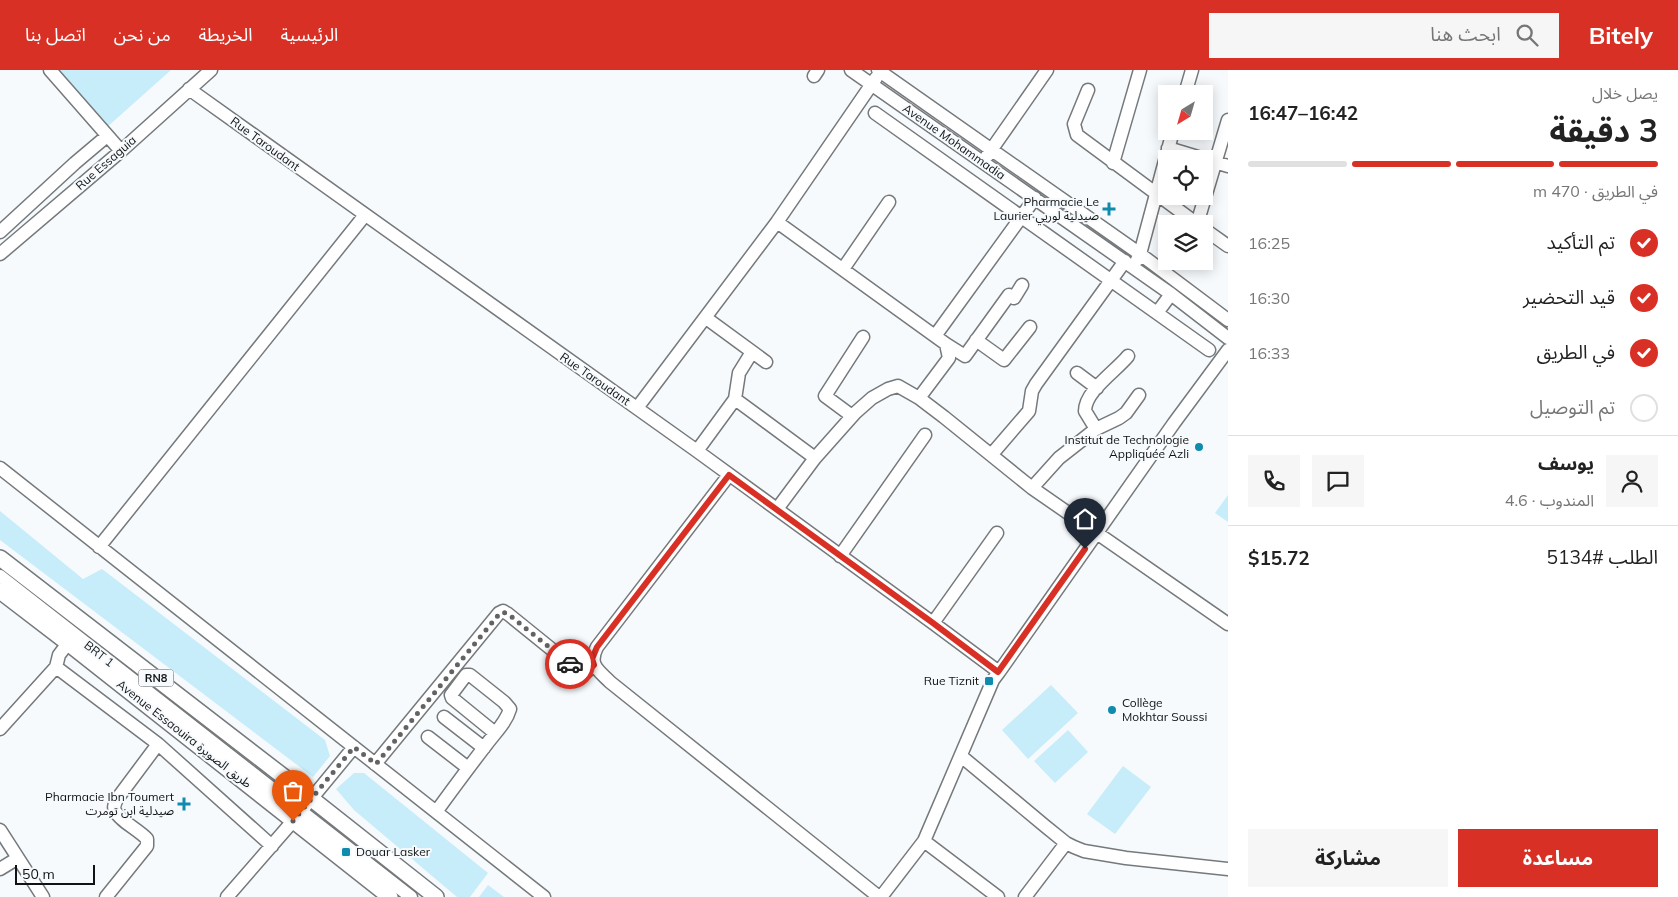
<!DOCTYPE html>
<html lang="ar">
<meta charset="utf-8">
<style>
body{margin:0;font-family:Mulish,"Noto Sans Arabic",sans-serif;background:#f6f6f6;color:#222;direction:rtl;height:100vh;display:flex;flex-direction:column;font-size:19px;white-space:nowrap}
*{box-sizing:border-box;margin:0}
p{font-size:16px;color:#767676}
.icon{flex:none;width:28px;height:28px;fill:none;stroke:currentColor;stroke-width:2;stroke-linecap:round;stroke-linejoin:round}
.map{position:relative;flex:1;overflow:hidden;direction:ltr}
.details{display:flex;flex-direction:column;background:#fff;width:450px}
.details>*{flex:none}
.needle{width:32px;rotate:217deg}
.fabs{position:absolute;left:1158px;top:15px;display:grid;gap:10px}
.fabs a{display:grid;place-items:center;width:55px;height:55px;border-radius:0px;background:#fff;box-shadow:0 2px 12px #0003;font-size:25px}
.scale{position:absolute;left:15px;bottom:12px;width:80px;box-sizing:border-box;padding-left:5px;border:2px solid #111213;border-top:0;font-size:14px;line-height:18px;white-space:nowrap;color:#111213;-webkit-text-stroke:4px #f6fafc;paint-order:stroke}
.pin{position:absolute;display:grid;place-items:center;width:42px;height:42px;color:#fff;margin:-51px -21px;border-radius:50% 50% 50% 0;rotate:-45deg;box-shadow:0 0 5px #0007}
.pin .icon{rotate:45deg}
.courier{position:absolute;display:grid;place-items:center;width:50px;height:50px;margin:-25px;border:4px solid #d93025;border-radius:50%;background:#fff;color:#222;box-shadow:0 1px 6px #0007}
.head em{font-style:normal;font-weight:700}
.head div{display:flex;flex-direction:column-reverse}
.head{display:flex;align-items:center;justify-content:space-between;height:85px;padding:0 20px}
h1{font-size:32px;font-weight:700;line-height:38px}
.bar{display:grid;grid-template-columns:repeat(4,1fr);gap:8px 5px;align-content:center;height:60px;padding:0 20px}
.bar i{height:6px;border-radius:4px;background:#e0e0e0}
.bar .current{background:#d93025}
.bar p{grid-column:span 4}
.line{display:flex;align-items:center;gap:12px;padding:0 20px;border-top:1px solid #e0e0e0}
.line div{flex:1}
.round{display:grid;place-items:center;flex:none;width:52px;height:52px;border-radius:0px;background:#f6f6f6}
ol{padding:0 20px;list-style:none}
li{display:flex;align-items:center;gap:15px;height:55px}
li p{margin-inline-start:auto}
li .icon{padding:5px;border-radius:50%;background:#d93025;color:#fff;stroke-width:4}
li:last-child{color:#767676}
li i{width:28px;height:28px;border:2px solid #e0e0e0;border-radius:50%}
.button{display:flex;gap:10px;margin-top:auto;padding:10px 20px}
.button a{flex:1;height:58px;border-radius:0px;background:#d93025;color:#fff;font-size:20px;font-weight:700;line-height:58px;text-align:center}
.button a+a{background:#f6f6f6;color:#222}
header{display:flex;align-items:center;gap:30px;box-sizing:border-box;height:70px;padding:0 25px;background:#d93025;color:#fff}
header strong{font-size:24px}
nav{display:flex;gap:28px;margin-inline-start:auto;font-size:18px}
.search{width:350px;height:45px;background:#f6f6f6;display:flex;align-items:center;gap:12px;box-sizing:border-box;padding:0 18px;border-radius:0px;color:#767676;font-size:19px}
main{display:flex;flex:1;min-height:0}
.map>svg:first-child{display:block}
</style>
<header>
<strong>Bitely</strong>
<div class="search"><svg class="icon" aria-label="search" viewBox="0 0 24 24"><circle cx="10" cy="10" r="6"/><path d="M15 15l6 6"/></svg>ابحث هنا</div>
<nav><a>الرئيسية</a><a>الخريطة</a><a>من نحن</a><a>اتصل بنا</a></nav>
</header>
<main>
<section class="details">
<div class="head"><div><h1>3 دقيقة</h1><p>يصل خلال</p></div><em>16:42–16:47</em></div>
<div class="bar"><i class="current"></i><i class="current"></i><i class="current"></i><i></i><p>في الطريق · 470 m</p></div>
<ol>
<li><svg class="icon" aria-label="check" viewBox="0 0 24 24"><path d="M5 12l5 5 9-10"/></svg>تم التأكيد<p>16:25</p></li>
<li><svg class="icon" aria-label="check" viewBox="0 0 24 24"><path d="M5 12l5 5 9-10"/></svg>قيد التحضير<p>16:30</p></li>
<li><svg class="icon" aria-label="check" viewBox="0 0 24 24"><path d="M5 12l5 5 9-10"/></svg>في الطريق<p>16:33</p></li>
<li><i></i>تم التوصيل</li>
</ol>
<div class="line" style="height:90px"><a class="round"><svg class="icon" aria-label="person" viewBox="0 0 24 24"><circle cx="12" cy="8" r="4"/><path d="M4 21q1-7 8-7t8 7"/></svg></a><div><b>يوسف</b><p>المندوب · 4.6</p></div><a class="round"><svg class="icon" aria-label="chat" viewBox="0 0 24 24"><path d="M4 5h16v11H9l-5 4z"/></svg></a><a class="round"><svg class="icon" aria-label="phone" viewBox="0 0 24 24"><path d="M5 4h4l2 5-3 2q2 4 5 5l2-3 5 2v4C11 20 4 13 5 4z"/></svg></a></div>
<div class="line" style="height:65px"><div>الطلب #5134</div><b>$15.72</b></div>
<div class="button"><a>مساعدة</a><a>مشاركة</a></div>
</section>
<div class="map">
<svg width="1228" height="827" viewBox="0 0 1228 827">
<rect width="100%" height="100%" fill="#f6fafc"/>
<path fill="#c7ecfa" d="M55,0h116l-65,58z
M1228,425v27l-13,-9z
M0,441l83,68 19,-10 223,171 5,16 -17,21 -313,-237z
M1051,615l27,28 -50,46 -26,-29z
M1068,660l20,22 -33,31 -21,-22z
M1123,696l28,21 -36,47 -28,-20z
M354,703h10l124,100 -18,24h-13l-103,-87 -18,-21z
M488,815l16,12h-25z"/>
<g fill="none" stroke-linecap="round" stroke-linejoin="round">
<defs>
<path id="minor" d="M50,0l71,81
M851,0l320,224 57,44
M878,0l262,184 88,66
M814,6l4,-6
M189,19l508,362 236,172 66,49
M1088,20l-14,34 3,11 119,88
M1185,24l7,-24
M875,43l334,237
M1168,78l60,18
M987,86l60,-86
M1113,93l27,-93
M777,152l169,122 3,14 -30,40
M1197,154l31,-104
M1204,159l24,17
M0,162l75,-69 32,-27
M0,184l121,-103 90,-81
M1137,190l3,-6 33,-123
M843,199l46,-67
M1157,243l14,-19
M706,248l60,44
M935,266l100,-138
M976,270l28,20 26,-33
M946,274l19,12 44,-61 5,3 8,-13
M1077,303l20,15
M735,329l80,59
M637,338l140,-186 99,-144
M852,346l-27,-20 38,-59
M1096,359l-11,-18c0,-20 31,-40 43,-55
M697,381l38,-52 4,-26 13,-21
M992,384l37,-43 3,-20 4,-7 89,-123
M0,398l544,429
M729,405l-132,172c-9,18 1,23 13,35l269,215
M1032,418l27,-30 37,-29 23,-11 7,-5 13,-18
M777,439l38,-51 40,-45 17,-15 16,-9 10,-3 21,12 25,19 88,71 196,136
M99,477l266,-332
M840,486l85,-121
M0,506l411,321
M933,553l64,-90
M68,573l-9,12 -3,12 102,77 114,102
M444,647l40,31
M0,659l56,-62
M428,667l40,31
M961,686l84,70 21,17 8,4 10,4 42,7 102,11
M375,694l124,-151 4,-2 5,3 73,59 5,-1 8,-7
M436,742c16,-22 33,-45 50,-67 8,-11 20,-22 24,-36l-6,-7 -34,-27h-4l-15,20 1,3 43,35
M0,760l43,67
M924,771l74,56
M0,799l18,-11
M106,827l41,-51v-7c-8,-9 -27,-18 -32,-28 -2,-4 0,-8 2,-12l41,-55
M227,827l66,-76 61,-74
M881,827l43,-56 69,-161 6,-8 175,-249 54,-73
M1025,827l41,-54"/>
<path id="major" d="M0,488l284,219 152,120
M0,521l68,52 322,254"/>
</defs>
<use href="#minor" stroke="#75797b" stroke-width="15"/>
<use href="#major" stroke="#75797b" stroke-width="18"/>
<use href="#minor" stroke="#fff" stroke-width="12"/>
<use href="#major" stroke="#fff" stroke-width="15"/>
</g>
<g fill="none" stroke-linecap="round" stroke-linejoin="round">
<path stroke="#616365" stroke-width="5" stroke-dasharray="0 9" d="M293,751l61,-74 22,17 124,-151 3,-1 5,2 62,50"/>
<path stroke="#d93025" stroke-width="6" d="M570,594l11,9 5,-1 8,-7 -2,-6 5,-12 132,-172 204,148 65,49 87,-123"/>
</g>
<g fill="#0e8bad" stroke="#f6fafc" stroke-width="2">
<path d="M1106.5 131.5h5v5h5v5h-5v5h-5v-5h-5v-5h5z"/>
<circle cx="1199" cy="377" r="5"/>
<rect x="984" y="606" width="10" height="10" rx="2.5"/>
<circle cx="1112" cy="640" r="5"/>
<path d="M181.5 726.5h5v5h5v5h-5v5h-5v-5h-5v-5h5z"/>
<rect x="341" y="777" width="10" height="10" rx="2.5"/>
</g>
<g text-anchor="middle" stroke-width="4" stroke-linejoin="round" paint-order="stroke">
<rect fill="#f6fafc" stroke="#565859" stroke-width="1" x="138.5" y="599.5" width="35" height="17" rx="4"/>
<g font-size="11" font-weight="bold" fill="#111213">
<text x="156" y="612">RN8</text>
</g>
<g font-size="12" fill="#111213" stroke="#f6fafc">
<text transform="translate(954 72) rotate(35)" y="4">Avenue Mohammadia</text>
<text transform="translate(265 74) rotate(36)" y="4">Rue Taroudant</text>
<text transform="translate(106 93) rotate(-41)" y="4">Rue Essaguia</text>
<text transform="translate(595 309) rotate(35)" y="4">Rue Taroudant</text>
<text transform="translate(99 584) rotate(38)" y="4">BRT 1</text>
<text transform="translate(184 664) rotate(38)" y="4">Avenue Essaouira طريق الصويرة</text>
</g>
<g font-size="12" fill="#111213" stroke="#f6fafc" text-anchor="end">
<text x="1099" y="136">Pharmacie Le<tspan x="1099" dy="14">Laurier صيدلية لوريي</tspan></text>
<text x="1189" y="374">Institut de Technologie<tspan x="1189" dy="14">Appliquée Azli</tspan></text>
<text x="979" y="615">Rue Tiznit</text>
<text x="1122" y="637" text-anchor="start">Collège<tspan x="1122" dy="14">Mokhtar Soussi</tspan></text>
<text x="174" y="731">Pharmacie Ibn Toumert<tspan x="174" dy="14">صيدلية ابن تومرت</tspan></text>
<text x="356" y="786" text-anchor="start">Douar Lasker</text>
</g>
</g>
</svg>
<div class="fabs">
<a><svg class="needle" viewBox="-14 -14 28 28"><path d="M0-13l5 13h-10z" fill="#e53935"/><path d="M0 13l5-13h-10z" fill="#767676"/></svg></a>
<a><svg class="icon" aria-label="locate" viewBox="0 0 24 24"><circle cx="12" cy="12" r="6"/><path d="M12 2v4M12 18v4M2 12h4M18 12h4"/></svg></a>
<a><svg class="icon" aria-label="layers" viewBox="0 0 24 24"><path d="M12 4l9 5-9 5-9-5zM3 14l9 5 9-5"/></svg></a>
</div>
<div class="scale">50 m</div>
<div class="pin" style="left:293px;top:751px;background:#ea580c"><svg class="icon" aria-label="bag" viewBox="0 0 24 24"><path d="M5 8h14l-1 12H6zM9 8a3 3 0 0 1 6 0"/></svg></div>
<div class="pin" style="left:1085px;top:479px;background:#1f2937"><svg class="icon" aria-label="home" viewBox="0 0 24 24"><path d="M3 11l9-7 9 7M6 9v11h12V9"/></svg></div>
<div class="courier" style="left:570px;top:594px"><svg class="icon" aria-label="car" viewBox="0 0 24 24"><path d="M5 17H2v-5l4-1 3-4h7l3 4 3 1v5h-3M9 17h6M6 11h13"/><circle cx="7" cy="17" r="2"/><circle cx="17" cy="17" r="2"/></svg></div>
</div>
</main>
